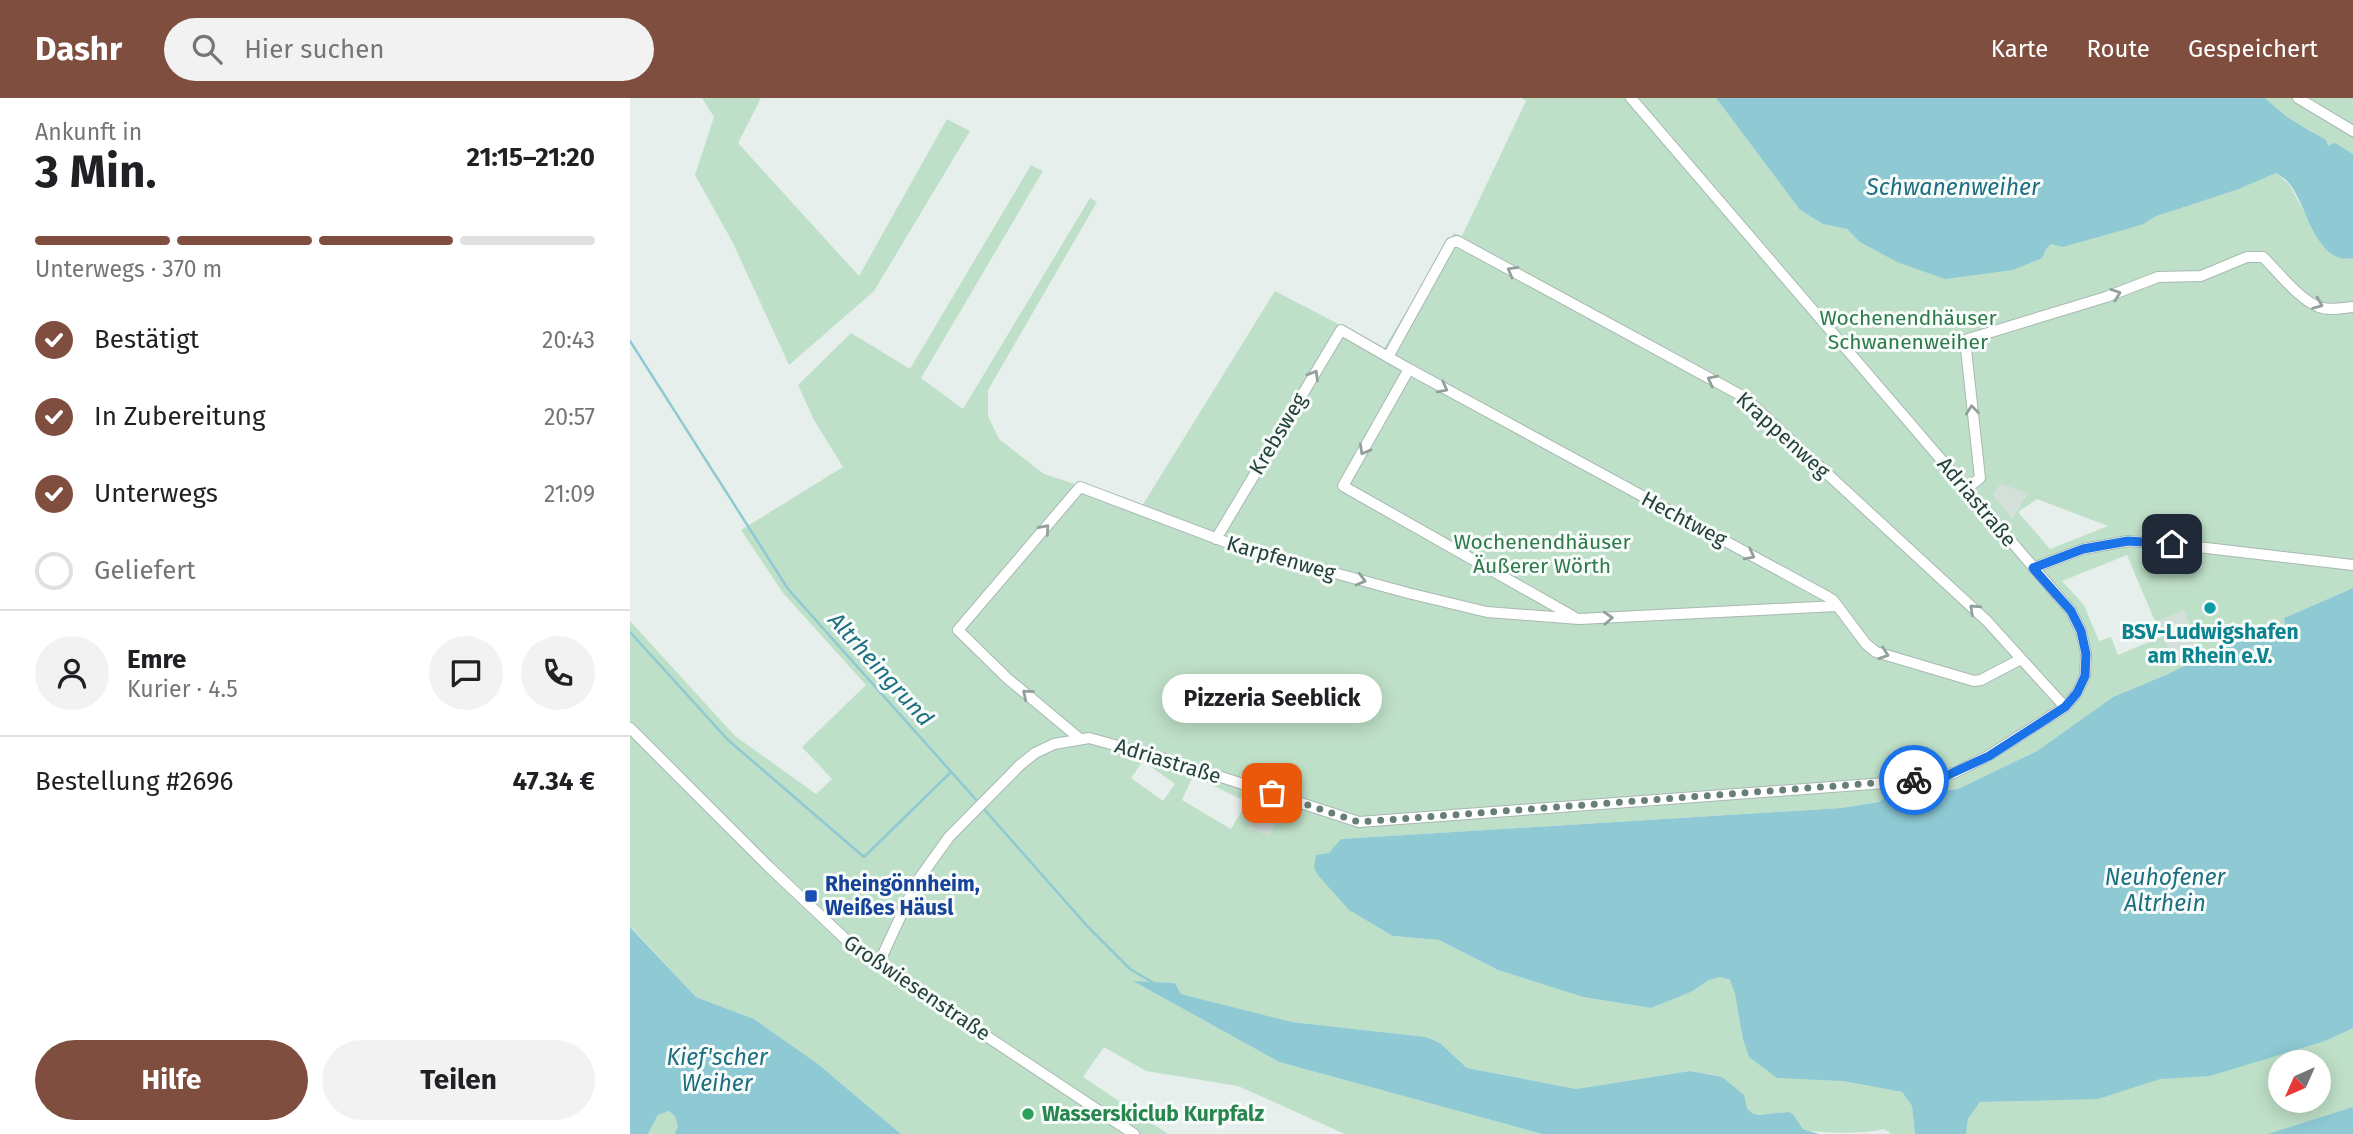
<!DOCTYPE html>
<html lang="de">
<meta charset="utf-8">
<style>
body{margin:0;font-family:"Fira Sans",sans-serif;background:#f2f2f2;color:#202124;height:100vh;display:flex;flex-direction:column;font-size:26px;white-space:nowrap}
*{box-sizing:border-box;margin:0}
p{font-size:23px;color:#757577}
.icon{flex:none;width:38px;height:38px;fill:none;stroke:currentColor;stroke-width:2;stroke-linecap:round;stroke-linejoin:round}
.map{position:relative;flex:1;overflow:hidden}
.panel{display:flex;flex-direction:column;background:#fff;width:630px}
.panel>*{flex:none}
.needle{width:46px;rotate:225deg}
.controls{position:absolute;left:1638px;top:952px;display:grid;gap:14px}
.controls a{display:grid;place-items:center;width:63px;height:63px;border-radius:50%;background:#fff;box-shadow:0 4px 18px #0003;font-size:35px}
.pin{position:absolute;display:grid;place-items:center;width:60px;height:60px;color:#fff;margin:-30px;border-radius:14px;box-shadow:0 4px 10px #0006}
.courier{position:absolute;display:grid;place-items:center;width:70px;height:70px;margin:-35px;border:5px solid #1a73e8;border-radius:50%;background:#fff;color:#222;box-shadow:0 2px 9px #0007}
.bubble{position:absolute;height:49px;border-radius:24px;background:#fff;box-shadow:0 4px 18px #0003;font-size:23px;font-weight:700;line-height:49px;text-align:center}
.summary em{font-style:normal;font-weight:700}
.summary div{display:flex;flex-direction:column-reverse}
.summary{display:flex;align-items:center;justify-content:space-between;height:119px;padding:0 35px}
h1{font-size:46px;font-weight:700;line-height:52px}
.bar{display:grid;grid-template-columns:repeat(4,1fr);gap:10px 7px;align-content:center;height:84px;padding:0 35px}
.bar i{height:9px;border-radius:5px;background:#e0e0e0}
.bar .active{background:#7f4e3f}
.bar p{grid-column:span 4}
.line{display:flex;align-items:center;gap:18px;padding:0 35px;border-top:2px solid #e0e0e0}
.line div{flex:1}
.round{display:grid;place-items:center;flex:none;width:74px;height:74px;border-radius:37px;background:#f2f2f2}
ol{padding:0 35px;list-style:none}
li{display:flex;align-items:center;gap:21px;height:77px}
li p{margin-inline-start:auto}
li .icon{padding:7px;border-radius:50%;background:#7f4e3f;color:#fff;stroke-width:4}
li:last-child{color:#757577}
li i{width:38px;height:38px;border:4px solid #e0e0e0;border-radius:50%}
.cta{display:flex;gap:14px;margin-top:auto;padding:14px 35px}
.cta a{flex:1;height:80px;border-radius:42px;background:#7f4e3f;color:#fff;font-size:28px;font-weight:700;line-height:80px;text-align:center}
.cta a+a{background:#f2f2f2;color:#202124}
header{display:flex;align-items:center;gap:42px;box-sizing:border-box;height:98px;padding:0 35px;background:#7f4e3f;color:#fff}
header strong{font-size:33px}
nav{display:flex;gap:38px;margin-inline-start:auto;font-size:24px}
.search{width:490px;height:63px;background:#f2f2f2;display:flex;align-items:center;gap:18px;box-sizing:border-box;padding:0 24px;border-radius:38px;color:#757577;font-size:26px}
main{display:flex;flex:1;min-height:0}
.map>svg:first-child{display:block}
</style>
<header>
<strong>Dashr</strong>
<div class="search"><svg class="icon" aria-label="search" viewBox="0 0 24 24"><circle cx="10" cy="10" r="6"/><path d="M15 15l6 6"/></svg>Hier suchen</div>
<nav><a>Karte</a><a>Route</a><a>Gespeichert</a></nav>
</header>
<main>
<section class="panel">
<div class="summary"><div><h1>3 Min.</h1><p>Ankunft in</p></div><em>21:15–21:20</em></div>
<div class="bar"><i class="active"></i><i class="active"></i><i class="active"></i><i></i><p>Unterwegs · 370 m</p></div>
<ol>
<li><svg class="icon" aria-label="check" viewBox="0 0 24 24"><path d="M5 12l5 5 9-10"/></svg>Bestätigt<p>20:43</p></li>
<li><svg class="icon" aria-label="check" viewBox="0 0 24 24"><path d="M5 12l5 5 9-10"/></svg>In Zubereitung<p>20:57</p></li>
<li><svg class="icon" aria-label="check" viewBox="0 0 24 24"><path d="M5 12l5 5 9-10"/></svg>Unterwegs<p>21:09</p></li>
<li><i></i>Geliefert</li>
</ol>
<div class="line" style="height:126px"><a class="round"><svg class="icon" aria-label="person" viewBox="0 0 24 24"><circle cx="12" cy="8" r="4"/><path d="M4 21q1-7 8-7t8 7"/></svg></a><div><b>Emre</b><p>Kurier · 4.5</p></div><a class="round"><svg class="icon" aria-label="chat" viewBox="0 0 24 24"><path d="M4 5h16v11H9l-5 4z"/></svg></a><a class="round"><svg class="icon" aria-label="phone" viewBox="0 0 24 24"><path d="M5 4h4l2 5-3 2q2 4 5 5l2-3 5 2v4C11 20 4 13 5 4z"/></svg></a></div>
<div class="line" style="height:91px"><div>Bestellung #2696</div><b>47.34 €</b></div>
<div class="cta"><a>Hilfe</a><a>Teilen</a></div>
</section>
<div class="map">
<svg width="1723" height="1036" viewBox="0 0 1723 1036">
<rect width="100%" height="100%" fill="#e6efeb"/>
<path fill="#d4dfda" d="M1371,386l28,8 -18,26 -18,-23z
M1554,512l16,38 -27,11 -16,-38z
M629,695l24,8 -13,36 -23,-8z"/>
<path fill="#bfe0c8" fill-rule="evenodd" d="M72,0h59l-23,45 121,133 88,-157 23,12 -96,160 -85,74 -56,-122 -38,-68 19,-58z
M891,0h195l84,112 23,14 24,5 13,13 186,7 5,-5 93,-20 10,-7 85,-28 37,-16 13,11 33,61 23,14 8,-1v330l-69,30 2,5 -25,11 -3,-6 -90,46 -55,23 -76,54 -79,38 -72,8 -7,5 -38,6 -500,31 52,97 46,4 59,30 85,27 68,11 40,-16 18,-12 11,-3 11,4 4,13 108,87 59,11 10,14 3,28h-26l1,-2 -7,-3c-16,5 -62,5 -80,0l-10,-15 -4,-2 -31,3 -6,-2 -30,-36 -32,-6 -114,18 -109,-21 -27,-25 -14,-6 -134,-15 -111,-28 -6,-11 -40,-1 144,80 263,72h-197l-107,-48 -92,-15 -42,-24 -21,30 85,57h-267l-83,-70 -64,-45 -58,-22 -66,-71v-305l105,115 81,58 16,-15 -30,-32 64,-62 -83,-92 -42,-63 102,-63 -29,-47 -16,-35 53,-52 59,36 121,-204 12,6 -122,207 42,31 127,-211 7,4 -109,188v26l11,23 45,35 98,32 133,-215 109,57 70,-115 8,3 64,-135zM1371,386l27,9 -16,25 -19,-23zM1407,401l71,27 -58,23 -32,-37zM1497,457l27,64 3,2 27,-11 15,38 -26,11 -10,-23 -45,19 -7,-18 -12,4 -15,-36 -22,-24zM513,663l32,23 -12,17 -32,-23zM563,678l54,26 -16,27 -49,-29zM629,695l24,8 -13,35 -22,-7z
M1635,0h88v56l-18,-10 -7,3 -16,-16 -25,-14z
M1723,756v280h-387l2,-15 12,-17 45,-1zM1650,964h39v39h-39z
M39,1013l6,4 4,11 -4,8h-27l10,-19z"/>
<path fill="#8ec9d4" d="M1086,0h549l22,19 39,23 2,6 7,-3 18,11v104c-37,8 -46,-53 -64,-75 -3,-4 -9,-7 -13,-10l-37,16 -85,28 -10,7 -81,23 -12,-3 -5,5 -4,9 -29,12 -68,9 -48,-17 -37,-20 -13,-13 -24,-5 -23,-14z
M1723,490v440l-28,13 -115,35 -50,3 -62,20 -118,3 -12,17 -2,15h-51l-3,-28 -10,-14 -59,-11 -66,-3 -28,-21 -6,-18 -8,-45 -5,-14 -10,-3 -11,3 -18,12 -40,16 -68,-11 -85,-27 -59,-30 -46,-4 -44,-26 -32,-36 -3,-7 2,-12 13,-2 12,-14 500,-31 38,-6 7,-5 72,-8 79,-38 76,-54 55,-23 90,-46 3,6 24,-10 -1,-6z
M0,829l66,70 58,22 64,45 83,70h-226l3,-8 -3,-10 -6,-5 -11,4 -10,19h-18z
M503,883l42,2 6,11 111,28 134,15 14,6 27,25 109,21 114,-18 32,6 22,18 3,13 5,5 6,2 31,-3 4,2 10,15 16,5h-277l-263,-72z
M1723,1009v27h-86l4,-1z"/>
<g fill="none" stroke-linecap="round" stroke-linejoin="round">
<path stroke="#8ec9d4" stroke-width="2.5" d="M0,243l158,248 191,214
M0,534l98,108 136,117 87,-85
M353,710l105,119 42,42 22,13"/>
<defs>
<path id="minor" d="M1668,0l55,33
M758,259l63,-114 6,-2 287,156 243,224 78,86
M779,271l-66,117 233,132
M1336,391l14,-11 -15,-138 141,-43 52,-20 43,-1 46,-19h16c15,15 37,43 56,50 10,4 23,1 34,0
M586,441l125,-209 68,39 419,228 5,3 33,44 10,8 98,29 7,-1 40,-21
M1403,470l50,-19 45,-8 44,3 181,21
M0,630l138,138 90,85 276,183
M449,640l-72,-60 -49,-48 122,-143 159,60 169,46 79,19 92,7 258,-13
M248,867l38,-82 33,-46 71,-72 15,-12 19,-9 35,-6 80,22 190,62 553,-41 42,-8 34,-17 77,-49 12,-14 8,-17 1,-22 -5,-23 -10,-20 -440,-513"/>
</defs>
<use href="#minor" stroke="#a8b8b2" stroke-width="12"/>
<use href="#minor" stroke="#fff" stroke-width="10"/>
</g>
<defs><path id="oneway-chevron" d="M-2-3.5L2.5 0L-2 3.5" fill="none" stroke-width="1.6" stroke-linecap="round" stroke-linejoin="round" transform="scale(1.75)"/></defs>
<g stroke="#92a09c">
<use href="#oneway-chevron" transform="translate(882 173) rotate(-151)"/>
<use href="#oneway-chevron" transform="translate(1486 196) rotate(-20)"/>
<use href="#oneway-chevron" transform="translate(1688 206) rotate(22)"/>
<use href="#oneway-chevron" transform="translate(684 277) rotate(-59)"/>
<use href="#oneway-chevron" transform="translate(1082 282) rotate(-153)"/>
<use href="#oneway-chevron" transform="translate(813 290) rotate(28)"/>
<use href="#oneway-chevron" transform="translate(1342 312) rotate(-96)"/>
<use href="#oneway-chevron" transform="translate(734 352) rotate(119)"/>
<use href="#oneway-chevron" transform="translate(415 431) rotate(-49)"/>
<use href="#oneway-chevron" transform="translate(1120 457) rotate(28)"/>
<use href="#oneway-chevron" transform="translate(731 482) rotate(15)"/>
<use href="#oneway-chevron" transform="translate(1344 511) rotate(-137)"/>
<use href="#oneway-chevron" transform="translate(978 520) rotate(-3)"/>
<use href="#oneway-chevron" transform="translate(1254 556) rotate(19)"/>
<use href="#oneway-chevron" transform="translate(397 596) rotate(-140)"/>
</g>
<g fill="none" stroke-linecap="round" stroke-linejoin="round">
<path stroke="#687f78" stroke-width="7" stroke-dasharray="0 12.6" d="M642,695l87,29 555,-42"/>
<path stroke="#1a73e8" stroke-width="9" d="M1284,682l34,-5 41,-19 76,-49 12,-14 8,-17 1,-22 -5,-23 -10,-20 -38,-43 50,-19 45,-8 44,3"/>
</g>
<circle fill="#0f9aa8" stroke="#f7fbf9" stroke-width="2.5" cx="1580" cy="510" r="7"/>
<rect fill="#1a4fb4" stroke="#f7fbf9" stroke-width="2.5" x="174" y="791" width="14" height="14" rx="3.5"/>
<circle fill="#2e9e5b" stroke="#f7fbf9" stroke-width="2.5" cx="398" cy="1016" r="7"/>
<g text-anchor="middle" stroke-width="6" stroke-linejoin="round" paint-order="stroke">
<g font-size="21" fill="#2d7a4b" stroke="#f7fbf9">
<text x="1278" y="227">Wochenendhäuser<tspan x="1278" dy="24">Schwanenweiher</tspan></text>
<text x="912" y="451">Wochenendhäuser<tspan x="912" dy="24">Äußerer Wörth</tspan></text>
</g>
<g font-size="21" fill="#24423a" stroke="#f7fbf9">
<text transform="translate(648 336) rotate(-59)" y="7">Krebsweg</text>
<text transform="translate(1153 337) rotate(42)" y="7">Krappenweg</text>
<text transform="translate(1347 404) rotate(50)" y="7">Adriastraße</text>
<text transform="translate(1054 421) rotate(28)" y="7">Hechtweg</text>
<text transform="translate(651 460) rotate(16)" y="7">Karpfenweg</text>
<text transform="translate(538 663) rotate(17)" y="7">Adriastraße</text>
<text transform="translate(287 890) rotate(34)" y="7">Großwiesenstraße</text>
</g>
<g font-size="21" font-weight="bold" fill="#0d838f" stroke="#f7fbf9">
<text x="1580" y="541">BSV-Ludwigshafen<tspan x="1580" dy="24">am Rhein e.V.</tspan></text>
</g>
<g font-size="21" font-weight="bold" fill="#164399" stroke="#f7fbf9" text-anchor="start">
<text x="195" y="793">Rheingönnheim,<tspan x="195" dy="24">Weißes Häusl</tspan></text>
</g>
<g font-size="21" font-weight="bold" fill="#27864d" stroke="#f7fbf9" text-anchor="start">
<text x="412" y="1023">Wasserskiclub Kurpfalz</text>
</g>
<g font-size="23" font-style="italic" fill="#1c6f80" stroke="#f7fbf9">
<text x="1323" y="97">Schwanenweiher</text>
<text transform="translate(251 571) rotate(48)" y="8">Altrheingrund</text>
<text x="1535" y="787">Neuhofener<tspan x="1535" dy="26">Altrhein</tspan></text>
<text x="87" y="967">Kief'scher<tspan x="87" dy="26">Weiher</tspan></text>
</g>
</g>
</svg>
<div class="controls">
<a><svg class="needle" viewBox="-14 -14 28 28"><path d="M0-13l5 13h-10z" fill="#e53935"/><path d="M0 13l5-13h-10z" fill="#757577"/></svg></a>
</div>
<div class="pin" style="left:642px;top:695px;background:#ea580c"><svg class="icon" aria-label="bag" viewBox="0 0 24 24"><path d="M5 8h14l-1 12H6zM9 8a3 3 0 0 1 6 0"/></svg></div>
<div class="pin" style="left:1542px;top:446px;background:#1f2937"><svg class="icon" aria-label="home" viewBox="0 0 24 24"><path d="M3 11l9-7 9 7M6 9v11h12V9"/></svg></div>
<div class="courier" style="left:1284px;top:682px"><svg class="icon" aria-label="bike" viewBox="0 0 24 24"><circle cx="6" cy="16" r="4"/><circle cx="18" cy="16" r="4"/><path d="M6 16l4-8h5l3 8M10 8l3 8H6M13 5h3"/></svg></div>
<div class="bubble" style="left:532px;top:576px;width:220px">Pizzeria Seeblick</div>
</div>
</main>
